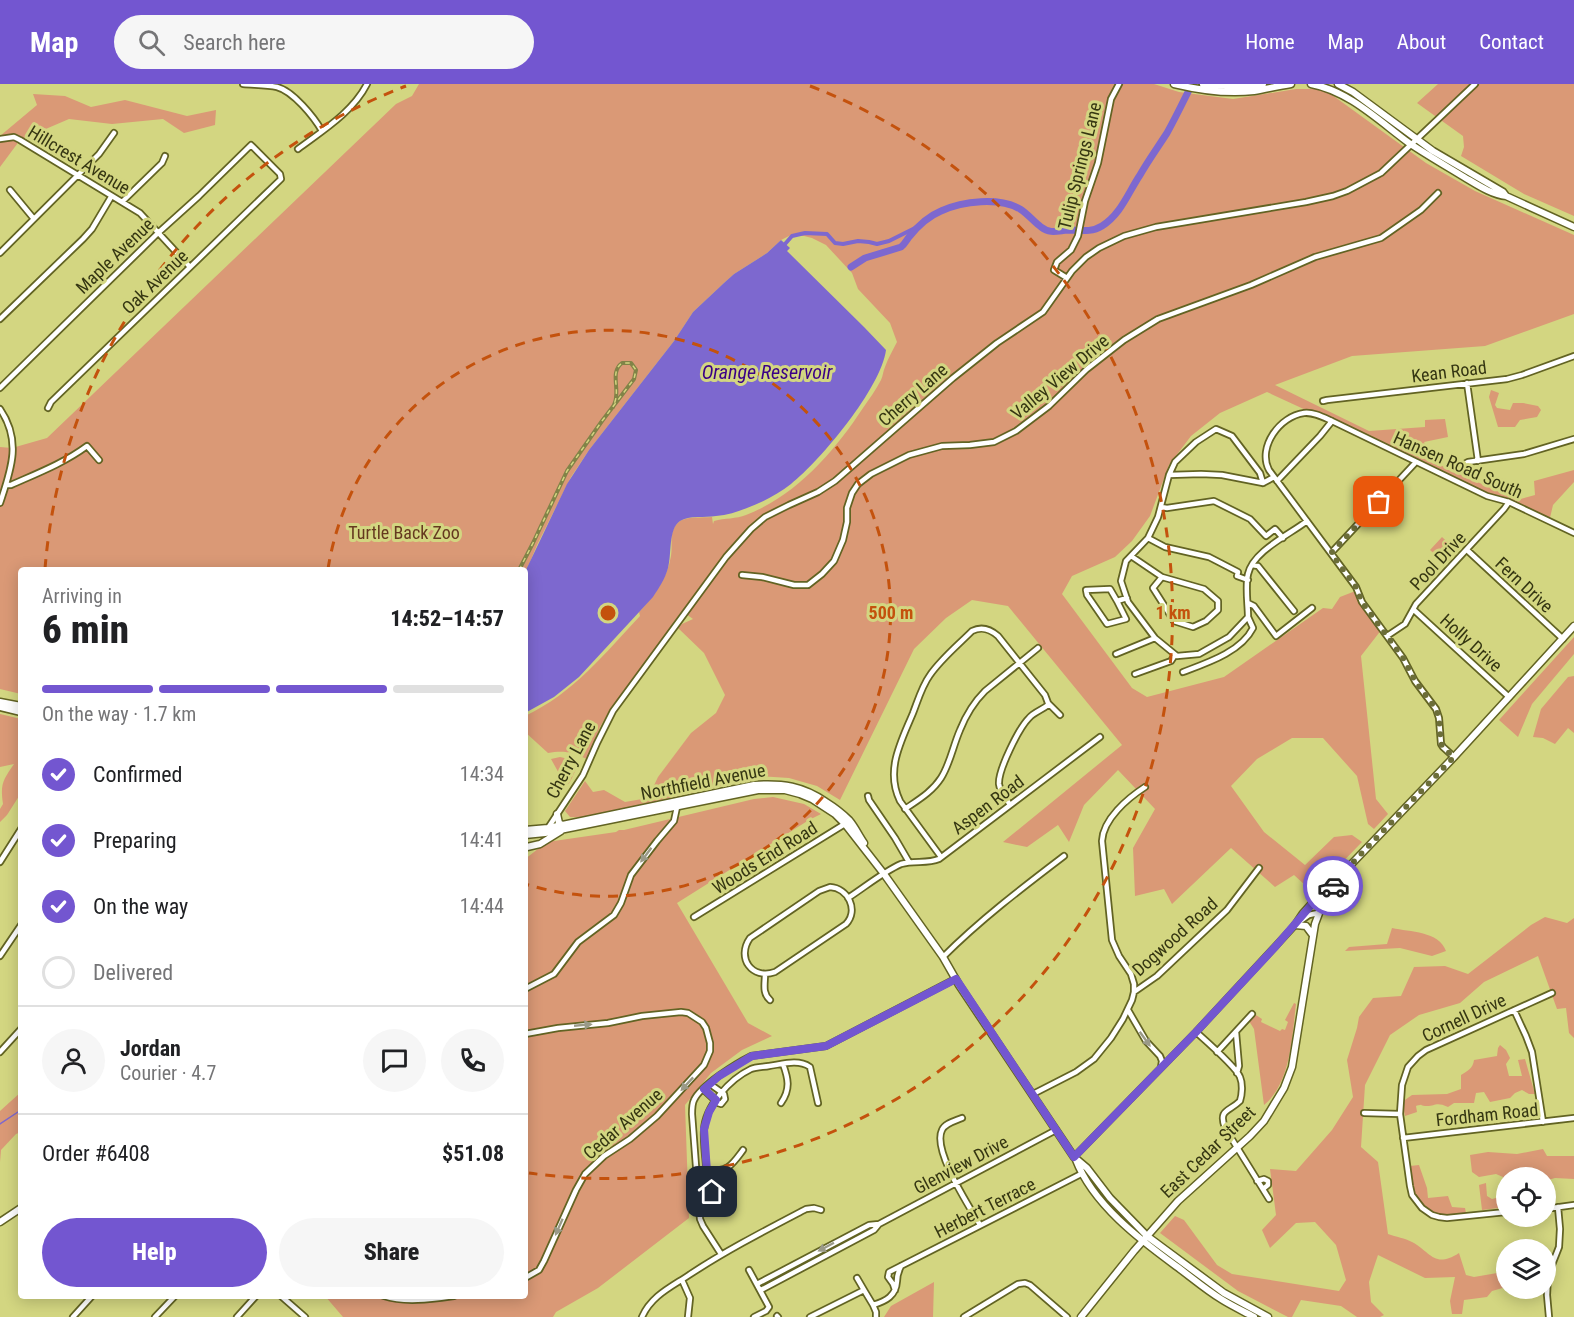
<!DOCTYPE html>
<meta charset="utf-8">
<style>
body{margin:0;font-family:"Roboto Condensed",sans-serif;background:#f6f6f6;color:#202124;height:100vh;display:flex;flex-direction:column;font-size:22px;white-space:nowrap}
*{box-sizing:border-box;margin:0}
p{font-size:20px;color:#757577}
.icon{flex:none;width:33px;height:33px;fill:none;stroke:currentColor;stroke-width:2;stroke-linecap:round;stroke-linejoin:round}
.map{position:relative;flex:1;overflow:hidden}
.drawer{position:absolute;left:18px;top:483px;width:510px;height:732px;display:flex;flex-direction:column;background:#fff;border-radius:6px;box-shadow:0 3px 15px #0003}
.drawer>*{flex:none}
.buttons{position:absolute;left:1496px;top:1083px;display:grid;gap:12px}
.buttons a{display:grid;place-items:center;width:60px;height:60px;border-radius:50%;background:#fff;box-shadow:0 3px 15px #0003;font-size:30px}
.pin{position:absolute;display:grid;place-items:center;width:51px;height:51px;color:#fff;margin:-26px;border-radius:12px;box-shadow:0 3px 9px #0006}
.courier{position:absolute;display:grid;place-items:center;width:60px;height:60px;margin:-30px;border:4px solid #7356d0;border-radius:50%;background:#fff;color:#222;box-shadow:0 2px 8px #0007}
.headline em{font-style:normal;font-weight:800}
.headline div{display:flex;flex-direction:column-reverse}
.headline{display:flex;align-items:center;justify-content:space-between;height:102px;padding:0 24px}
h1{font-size:39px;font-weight:800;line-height:45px}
.bar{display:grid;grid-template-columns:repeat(4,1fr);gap:9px 6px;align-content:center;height:72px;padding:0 24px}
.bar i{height:8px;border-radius:4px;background:#e0e0e0}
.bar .current{background:#7356d0}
.bar p{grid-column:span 4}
.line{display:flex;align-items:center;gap:15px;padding:0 24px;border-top:2px solid #e0e0e0}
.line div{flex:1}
.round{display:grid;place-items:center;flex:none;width:63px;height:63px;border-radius:32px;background:#f6f6f6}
ol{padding:0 24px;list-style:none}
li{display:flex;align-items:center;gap:18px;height:66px}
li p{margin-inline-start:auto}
li .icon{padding:6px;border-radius:50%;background:#7356d0;color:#fff;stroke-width:4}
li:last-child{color:#757577}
li i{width:33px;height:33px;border:3px solid #e0e0e0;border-radius:50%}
.cta{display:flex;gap:12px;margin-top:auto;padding:12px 24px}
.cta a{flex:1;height:69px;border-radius:36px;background:#7356d0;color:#fff;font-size:24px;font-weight:800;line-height:69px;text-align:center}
.cta a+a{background:#f6f6f6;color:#202124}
header{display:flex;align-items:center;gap:36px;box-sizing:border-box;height:84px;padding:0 30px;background:#7356d0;color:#fff}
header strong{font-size:28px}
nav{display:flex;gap:33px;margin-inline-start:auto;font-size:21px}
.search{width:420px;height:54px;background:#f6f6f6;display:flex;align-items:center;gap:15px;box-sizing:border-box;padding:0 21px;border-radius:33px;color:#757577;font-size:22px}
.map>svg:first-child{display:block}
</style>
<header>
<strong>Map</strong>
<div class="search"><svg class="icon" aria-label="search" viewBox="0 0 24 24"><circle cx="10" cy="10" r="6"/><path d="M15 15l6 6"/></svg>Search here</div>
<nav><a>Home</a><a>Map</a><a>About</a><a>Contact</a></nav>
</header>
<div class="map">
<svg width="1574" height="1233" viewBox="0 0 1574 1233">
<rect width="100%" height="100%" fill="#d3d681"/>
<path fill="#da9976" d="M419,0h735l25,8 54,7 63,-10h21l11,3 98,71 49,28 99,44v79l-89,32 -133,10 -77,29 94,46 56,-4v-7l20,-1 3,18 -24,5 14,22 79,36 18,-5 -1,-14 40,-11v12l-21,23 -4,17 -282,-130 -47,21 -29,23 -22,29 -19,51 -18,25 -17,16 -43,19 -10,18 70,94 15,9 77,-20 99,-69 9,1 8,-12 18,-7 24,39 -21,27 15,143 12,15 -14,15 -6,-5 -11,-48 -34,-38h-31l-35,21 -26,27 33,46 41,33 29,-28 18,-2 10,7 -32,33 -13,21 -23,-21 -19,12 -44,-39 -59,56 -8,-15 -29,7 -2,-48 22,-39 -37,-39 -34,35 -15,37 -11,-17 -31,22 -24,-5 119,-97 -114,-139 -36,-6 -26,18 -32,31 -74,151 -23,-14 -28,-8 -29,-2 -172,42 -18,-1 -5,-6 20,-30 8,11 11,-2 21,12 23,-4 10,-21 33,-44 25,-20 9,-18 -21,-42 -26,-25 4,-4 11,-5 -11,-8 -75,104 -7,12 -13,32c-14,-7 -24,-9 -39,-6l-23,-21v-16c49,-23 80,-63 115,-100l-1,-4c16,-17 28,-33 32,-56 2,-12 -3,-27 9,-35 8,-5 22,-3 32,-4l1,7 1,-3c11,-3 22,-2 32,-6 51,-20 88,-63 117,-107 6,-9 13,-18 18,-28 2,-4 2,-9 4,-13 3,-9 8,-17 12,-25l-7,-19 -32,-34 -6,-16 -26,-28 -14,-7 -8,-2 -13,-1 -10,5 -14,13 -33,21 -9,8 -32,30 -19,29 -85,109 -18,27 -34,68 -7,17 -5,10v-2h-504v124l-21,-5v-242l12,1 35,-10 349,-334 16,-8z
M1438,0h136v132l-50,-22 -63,-38 3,-9 -1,-11 -46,-33z
M33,10l32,2 26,11 34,-7 62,16 29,-6 -1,15 -31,8 -21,-14 -51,5 -43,-5 -49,21 -20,27v-31l37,-31z
M1491,306l8,3 -4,12 2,3 13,2 3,-7h10l15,3 3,4 -4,7 -17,3 -5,7h-17l-9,-30z
M1442,453l16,15 -12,12 -16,-14z
M1574,553v17l-42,50 -14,33 -19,-17z
M1574,592v57l-6,-5 -13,16 -12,-6 -10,-1 8,-28 27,-32z
M0,630l21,5v74l-14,22 -7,7v-13l3,-5c-3,-20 0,-24 11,-40l-14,3z
M560,673l13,3 5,5 -8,17 -4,4 -15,-27z
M773,713l31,7 17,10 -12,6 -132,83 71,120 24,13 -30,14 -31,23 -26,32 4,113 -91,70 -42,24 -3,5h-210l-18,-21h200v-437l22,-17 69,-10 3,-2h5l130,-31z
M1545,833l22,6 7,-5v120l-5,-5 -3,-25 -9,1 -19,-53 -54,26 -24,21 -41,12 -29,20 -25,50 -4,62 17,15 10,72c8,3 17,4 24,8 19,10 22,27 47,11l7,22 8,2 29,-5 -3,-13 6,-9v37l-14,4 -5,6 -23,3 -2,14h-10l-2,-13 5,-24 -30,1 -47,-23 -9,27 2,20 13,13 -4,2h-23l-16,-11 -40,-6 -9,17h-4l-50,-26 -78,-58 15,-17 9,4 33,45 15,9 107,17 7,-11 -10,-35 -21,-23 -19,1 -26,25 -8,-18 14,-15 -6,-46 26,2 36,-41 21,-33 -6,-37 10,-32 2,-11 14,-19 28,-2 13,-29 31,-1 23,8 63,-49z
M1392,844c18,4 47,3 54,23l-14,5 -32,-8 -55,3 4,-4 38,-3z
M1294,919l2,1c-4,32 -5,79 -32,101l-10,-76 -5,-8 7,-6 6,4 -1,3 19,9 2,-2 3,1 3,-8 -3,-2z
M1500,961l6,5 4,8 -4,6 3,12h13l-4,-16 7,-1 10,35h-6l-7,-4 -7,3 -5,5 -20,4 -6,-10 -8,1 -2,10h-20l-6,4c-13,-6 -13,0 -23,-1 -8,-1 0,-2 -9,0l1,6 -12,4 -3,-14 10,-7 35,-1 14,-5v-14c7,-4 12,-7 13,-15l23,-4 1,-8z
M21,1008v40l-5,2 -15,16 -1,12v-51z
M1543,1065l4,7h27v23l-19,-1 -10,3v-3h-39v29l-24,3 -3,-25 7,-2 1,13 5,3 12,-3 2,-3 -3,-7v-9l-7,-3 -17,3 -7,-5 -2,-17 18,-3 29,2z
M1419,1081l8,23 1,10 20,-2 4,11 13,1 1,5c-6,0 -13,2 -20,2 -30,1 -34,-26 -36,-49z
M934,1198l-1,35h-49l7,-11z"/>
<path fill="#7d68cf" d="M781,156l9,8 -3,3 77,76 22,23c-5,38 -65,110 -95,134 -13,10 -28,18 -44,24 -10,4 -20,7 -31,8 -11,2 -27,-1 -36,5 -12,8 -8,33 -12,47 -3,11 -9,20 -15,29l-74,80 -25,20 -29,16v-141l42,-88 22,-34 85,-109 19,-29 32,-30 9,-8 33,-21z"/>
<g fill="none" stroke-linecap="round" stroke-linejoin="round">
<path stroke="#7d68cf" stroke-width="1.5" d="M0,1040l21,-14"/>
<path stroke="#7d68cf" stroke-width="4" d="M785,160l7,-8 13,-3 22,1 8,9 8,1 15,-3 11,1 8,2 12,-3 32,-16"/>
<path stroke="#7d68cf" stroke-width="7" d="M851,183l14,-9 36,-11c4,-3 5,-6 8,-10 8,-10 20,-21 32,-26 22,-10 58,-14 79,-2 8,5 14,13 21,18 9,7 16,4 26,3 12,0 24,3 35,-4 19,-12 26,-33 38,-51 8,-14 18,-28 27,-42 9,-16 17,-33 25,-49"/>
<defs>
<path id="minor" d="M243,0c11,1 24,1 34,3 16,4 37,30 45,44
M0,55l14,-2 6,3 120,73 50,54
M298,65c24,-18 55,-37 69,-65
M10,106l24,29
M122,118l40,-39 3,-7
M0,169l99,-99 15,-21
M1067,194l-13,-8 3,-8 14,-12 7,-14 7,-35 13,-38 13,-64 8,-15
M0,235l83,-80 9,-10 19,-32
M1467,299l11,78
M0,304l158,-155 41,-37 52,-51 29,29 1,5 -230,223 -3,6
M1323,317l4,-1 180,-21 15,-4 52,-19
M0,325c22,32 11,61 0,94
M1459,383l9,-5 56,-8 50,-15
M1169,391l32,-1 21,1 41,8
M1274,393l-11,6 -3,-10 -28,-37 -16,-7 -20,13 -21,20 -6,13 -11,42 -10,21 -22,23 -5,20 7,21 27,36 22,18 22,-2 30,-17 19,-20c0,-13 -3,-30 0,-43 5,-23 41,-39 59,-53
M1277,397l43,-45 12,-15
M6,401h5c27,-12 53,-22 76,-39l12,14
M1161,423l6,1 47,-7 36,18 16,17 9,-7 8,9
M1148,454l17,9 44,10 29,15 -1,4 11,4
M1467,466l96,89
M1331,469l85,-91
M1131,472l31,21 42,12 14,12v9l-12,11 -13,6 -19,-6 -21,-33 9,-11
M1252,481l6,1 36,45
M742,491l20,2 32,8h14l14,-11 12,-13 9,-21 4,-18v-14l5,-15 6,-9 13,-10 38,-19 33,-9 28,-1 24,-3 22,-11 33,-25 38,-37 37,-29 34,-21 93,-34 64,-28 66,-19 40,-28 17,-17
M1117,517l9,18 -19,5 -20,-29 -1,-5 24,-1 7,12 10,-3
M1248,519l6,3 22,30 36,-28
M1414,526l95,87
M1387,552l18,-12 11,-20 88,-95 5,-7
M1116,570l39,-16
M1183,588c24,-9 58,-20 70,-44l-5,-11
M1135,590l36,-13 4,-6
M1454,673l-11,-10 -2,-3 -2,-26 -3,-9 -21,-28 -12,-23 -41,-56 -6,-15 -87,-117c-12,-23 11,-54 35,-57 10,-1 19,4 28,8l155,75 22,6 65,31
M868,712l1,4 26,38 14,24
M1010,721c-4,-7 -10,-13 -11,-21 -1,-14 20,-56 30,-66 5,-6 13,-8 19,-13v-2
M905,725c13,-9 27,-17 36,-31 9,-14 12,-32 19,-48 6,-15 14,-28 25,-39l53,-43
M548,744l35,-53 14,-32 16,-32 113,-154 25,-28 14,-12 24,-12 29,-13 17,-11 118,-103 44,-35 46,-31 29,-41 14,-14 13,-9 25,-12 32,-9 150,-25 27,-6 14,-5 34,-18 94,-89
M941,773l-41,-56c-15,-31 1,-59 13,-88 5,-13 9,-27 17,-38 11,-16 28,-30 42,-44 10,-5 18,-2 26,5l47,59 3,8 12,12
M0,778l21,-33
M830,803c18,1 29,23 16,37l-71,48c-23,8 -39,-14 -25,-34l69,-47z
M848,814c17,-11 35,-26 53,-34 13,-4 26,0 38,-5l161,-122
M694,833l154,-95
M1296,839c8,-14 21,-26 34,-33
M0,872l21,-31
M943,873c37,-37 79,-69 121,-101
M765,890c0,10 -3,19 5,26
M525,905l29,-15 24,-32 36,-27 7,-12 10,-28 26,-34 17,-20 3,-14
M1134,908v-8l-3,-10 -12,-18 -7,-16 -10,-99c1,-22 26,-43 43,-54
M1128,926l18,31 14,15 2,5 -1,6
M1514,926l12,26 6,16 11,70
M1196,948c10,9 40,35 44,45 3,7 2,18 0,24 -11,11 -22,8 -15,27l44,71
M1236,948l3,34 -2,7
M525,950l33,-6 50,-5 34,-7 39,-4 7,1 14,9 4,6 4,15v8l-6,14 -47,51 -27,23 -26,17 -19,18 -9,16 -32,71 -5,9 -14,8
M0,968l21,-23
M1217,968l35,-38
M703,1005l15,14 3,1 4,-5 -1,-5 -14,-10
M1033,1010l43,-22 18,-13 17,-21 12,-19 9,-19 2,-8 23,-16 70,-66 32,-42
M781,1019c10,-14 7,-25 2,-39
M1364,1029l36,1
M962,1034c-7,3 -17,5 -20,12 -10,20 27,76 38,95
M1403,1054l171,-20
M1074,1073l122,-125 99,-107 14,-10 9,-2
M707,1087c22,0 24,-5 36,-21
M1257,1097l7,-2 4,2v4l-5,4
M720,1116l-8,-8 -4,-6c-1,-18 -5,-38 -4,-56 1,-24 26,-51 47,-61 5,-2 13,-2 18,-3 14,-2 29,-7 41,1l8,36
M1545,1125l29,-4
M1506,1128l-59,6 -8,-1 -7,-2 -10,-7 -10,-13 -2,-9 -10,-72 2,-29 6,-18 10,-11 8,-6 126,-57
M721,1170l-18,-28 -3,-7 -8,-105c0,-5 0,-10 2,-14 7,-15 43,-37 57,-44l75,-10 129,-67
M749,1186l20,37 -3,4 -12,6
M857,1194l7,12
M682,1196l8,18 -2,19
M757,1200l112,-59 10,-1
M761,1206l113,-60 5,-6 177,-94
M895,1206l-2,-6 -5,-7 1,-5 192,-98
M281,1212l24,21
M384,1212c21,7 48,3 70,0
M873,1221l3,7v5
M777,1232l1,1
M73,1233l19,-21
M155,1233l20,-21
M237,1233l19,-21
M642,1233c9,-21 29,-30 47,-42 38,-25 77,-45 117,-66l8,-1 7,2
M810,1233l54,-27 9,15c13,-4 23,-9 24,-24 0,-6 1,-9 4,-15
M964,1233l54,-33 7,-1 5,2 37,32
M1549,1233l-2,-22 1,-20 11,-28 1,-18 -2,-22"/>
<path id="major" d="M1174,0c25,6 54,10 80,7 12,-2 24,-5 37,-7
M1203,0l38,3 22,-3
M1311,0c38,7 68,37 98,59 18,12 37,23 55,34 12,7 28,18 42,19l68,31
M1338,0l15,8 80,59 70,41 3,4
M0,618l21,4
M0,623l21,5
M557,730l2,9 3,2
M525,746l23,-2 206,-43c29,-2 48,1 72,17 8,5 16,11 23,18 6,7 10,16 15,23
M525,751l20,-2 213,-43h27l15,4 12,5 23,15 10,10 39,50 59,83 16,28 115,172 13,11 23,30 37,38 77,57 44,24
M527,763l13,-3 21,-13
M1295,841l11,1 6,8
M1076,1076c17,44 63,79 100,106 15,11 30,24 45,33 11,7 22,12 33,18
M0,1138l21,-14
M1081,1233l53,-66 44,-50 72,-65 14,-15 20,-33 8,-21 23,-143 9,-24 16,-24 114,-119 120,-131"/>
</defs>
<use href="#minor" stroke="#626323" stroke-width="8"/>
<use href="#major" stroke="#626323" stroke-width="9"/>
<use href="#minor" stroke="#fff" stroke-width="4.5"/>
<use href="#major" stroke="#fff" stroke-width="6"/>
<defs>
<path id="rail" d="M519,486l14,-27 34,-72 35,-50 32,-42 2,-9 -5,-7h-9c-11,8 -4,22 -6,34 0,2 -2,8 -3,10"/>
</defs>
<use href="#rail" stroke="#818347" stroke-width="4"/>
<use href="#rail" stroke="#d3d681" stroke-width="1.5" stroke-dasharray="4.5" stroke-linecap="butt"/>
</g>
<defs><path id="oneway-solid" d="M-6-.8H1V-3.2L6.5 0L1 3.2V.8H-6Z" transform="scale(1.5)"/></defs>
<g fill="#9a9a88">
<use href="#oneway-solid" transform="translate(646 771) rotate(127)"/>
<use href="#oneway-solid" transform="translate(583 941) rotate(-5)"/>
<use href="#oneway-solid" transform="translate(1145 955) rotate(54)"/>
<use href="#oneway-solid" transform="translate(687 1000) rotate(133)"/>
<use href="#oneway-solid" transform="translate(559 1143) rotate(114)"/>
<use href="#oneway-solid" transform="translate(826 1163) rotate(152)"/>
</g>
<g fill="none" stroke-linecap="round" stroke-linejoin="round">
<path stroke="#6c6e39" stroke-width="6" stroke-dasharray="0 10.8" d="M1333,802l7,-10 114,-119 -7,-6 -6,-7 -2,-26 -3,-9 -21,-28 -12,-23 -41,-56 -6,-15 -25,-34 48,-51"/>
<path stroke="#7356d0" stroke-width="8" d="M712,1108l-4,-6 -4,-57 5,-17 7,-12 -12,-11 15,-13 33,-20 74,-10 130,-67 118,178 122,-125 80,-86 43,-50 11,-6 3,-4"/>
</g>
<g fill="none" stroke="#c4520d" stroke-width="3" stroke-dasharray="10 8">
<path d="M328 485A283 283 0 1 1 525 800"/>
<path d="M45 485A565 565 0 0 1 406 2M810 2A565 565 0 0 1 529 1089"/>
</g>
<g text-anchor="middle" stroke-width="6" stroke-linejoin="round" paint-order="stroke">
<g font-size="18" fill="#353612" stroke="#d3d681">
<text transform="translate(79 76) rotate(31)" y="6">Hillcrest Avenue</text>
<text transform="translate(1080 82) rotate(-76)" y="6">Tulip Springs Lane</text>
<text transform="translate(115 172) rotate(-44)" y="6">Maple Avenue</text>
<text transform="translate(155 198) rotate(-44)" y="6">Oak Avenue</text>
<text transform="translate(1449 288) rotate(-7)" y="6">Kean Road</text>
<text transform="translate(1060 293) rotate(-40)" y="6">Valley View Drive</text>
<text transform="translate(913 311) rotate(-41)" y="6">Cherry Lane</text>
<text transform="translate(1458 381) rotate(24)" y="6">Hansen Road South</text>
<text transform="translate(1438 477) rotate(-47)" y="6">Pool Drive</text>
<text transform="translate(1524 501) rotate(43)" y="6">Fern Drive</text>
<text transform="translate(1471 559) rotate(42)" y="6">Holly Drive</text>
<text transform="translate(571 676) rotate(-62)" y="6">Cherry Lane</text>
<text transform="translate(703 698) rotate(-11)" y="6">Northfield Avenue</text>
<text transform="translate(988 721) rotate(-37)" y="6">Aspen Road</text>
<text transform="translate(765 774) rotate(-32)" y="6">Woods End Road</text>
<text transform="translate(1175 853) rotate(-42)" y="6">Dogwood Road</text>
<text transform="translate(1464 934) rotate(-25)" y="6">Cornell Drive</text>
<text transform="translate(1487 1031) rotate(-6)" y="6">Fordham Road</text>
<text transform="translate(623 1040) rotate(-41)" y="6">Cedar Avenue</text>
<text transform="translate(1208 1068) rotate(-44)" y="6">East Cedar Street</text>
<text transform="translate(961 1081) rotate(-28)" y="6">Glenview Drive</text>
<text transform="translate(985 1124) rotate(-27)" y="6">Herbert Terrace</text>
</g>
<g font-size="18" fill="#65391f" stroke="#d3d681">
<text x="404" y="455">Turtle Back Zoo</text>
</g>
<g font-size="20" font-style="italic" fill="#3a0087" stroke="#d3d681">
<text x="767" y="295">Orange Reservoir</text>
</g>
</g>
<circle cx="608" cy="529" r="9" fill="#c4520d" stroke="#d3d681" stroke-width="3"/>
<g font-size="18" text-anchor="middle" font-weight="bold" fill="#c4520d" stroke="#d3d681" stroke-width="6" stroke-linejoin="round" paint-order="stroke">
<text x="891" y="535">500 m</text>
<text x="1173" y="535">1 km</text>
</g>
</svg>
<div class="buttons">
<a><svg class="icon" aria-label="locate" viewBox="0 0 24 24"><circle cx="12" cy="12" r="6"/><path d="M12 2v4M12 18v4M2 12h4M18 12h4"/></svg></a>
<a><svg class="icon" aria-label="layers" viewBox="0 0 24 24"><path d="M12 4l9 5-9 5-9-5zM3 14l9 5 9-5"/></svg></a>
</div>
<div class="pin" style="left:1379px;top:418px;background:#ea580c"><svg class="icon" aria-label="bag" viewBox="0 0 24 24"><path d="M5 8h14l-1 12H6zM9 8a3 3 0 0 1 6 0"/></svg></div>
<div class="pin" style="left:712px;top:1108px;background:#1f2937"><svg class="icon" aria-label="home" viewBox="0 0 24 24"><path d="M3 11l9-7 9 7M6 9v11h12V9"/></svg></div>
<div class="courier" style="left:1333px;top:802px"><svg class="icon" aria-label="car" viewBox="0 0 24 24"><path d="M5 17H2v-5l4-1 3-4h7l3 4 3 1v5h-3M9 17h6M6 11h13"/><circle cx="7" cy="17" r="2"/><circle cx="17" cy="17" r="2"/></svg></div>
<section class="drawer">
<div class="headline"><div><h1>6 min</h1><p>Arriving in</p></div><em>14:52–14:57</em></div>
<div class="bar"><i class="current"></i><i class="current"></i><i class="current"></i><i></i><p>On the way · 1.7 km</p></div>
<ol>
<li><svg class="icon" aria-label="check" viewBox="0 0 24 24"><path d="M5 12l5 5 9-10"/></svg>Confirmed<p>14:34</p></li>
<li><svg class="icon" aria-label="check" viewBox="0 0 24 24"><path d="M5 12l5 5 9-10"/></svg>Preparing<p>14:41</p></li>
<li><svg class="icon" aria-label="check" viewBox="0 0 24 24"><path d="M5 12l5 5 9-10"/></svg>On the way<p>14:44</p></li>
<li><i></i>Delivered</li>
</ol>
<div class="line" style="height:108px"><a class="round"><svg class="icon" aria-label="person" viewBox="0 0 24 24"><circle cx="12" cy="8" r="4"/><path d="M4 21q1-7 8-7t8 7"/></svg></a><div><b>Jordan</b><p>Courier · 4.7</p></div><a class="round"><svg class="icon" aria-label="chat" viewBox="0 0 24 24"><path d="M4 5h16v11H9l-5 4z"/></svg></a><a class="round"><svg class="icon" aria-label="phone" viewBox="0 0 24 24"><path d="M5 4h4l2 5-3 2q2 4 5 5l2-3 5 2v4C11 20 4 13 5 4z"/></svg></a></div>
<div class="line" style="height:78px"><div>Order #6408</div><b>$51.08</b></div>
<div class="cta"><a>Help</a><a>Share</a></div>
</section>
</div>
